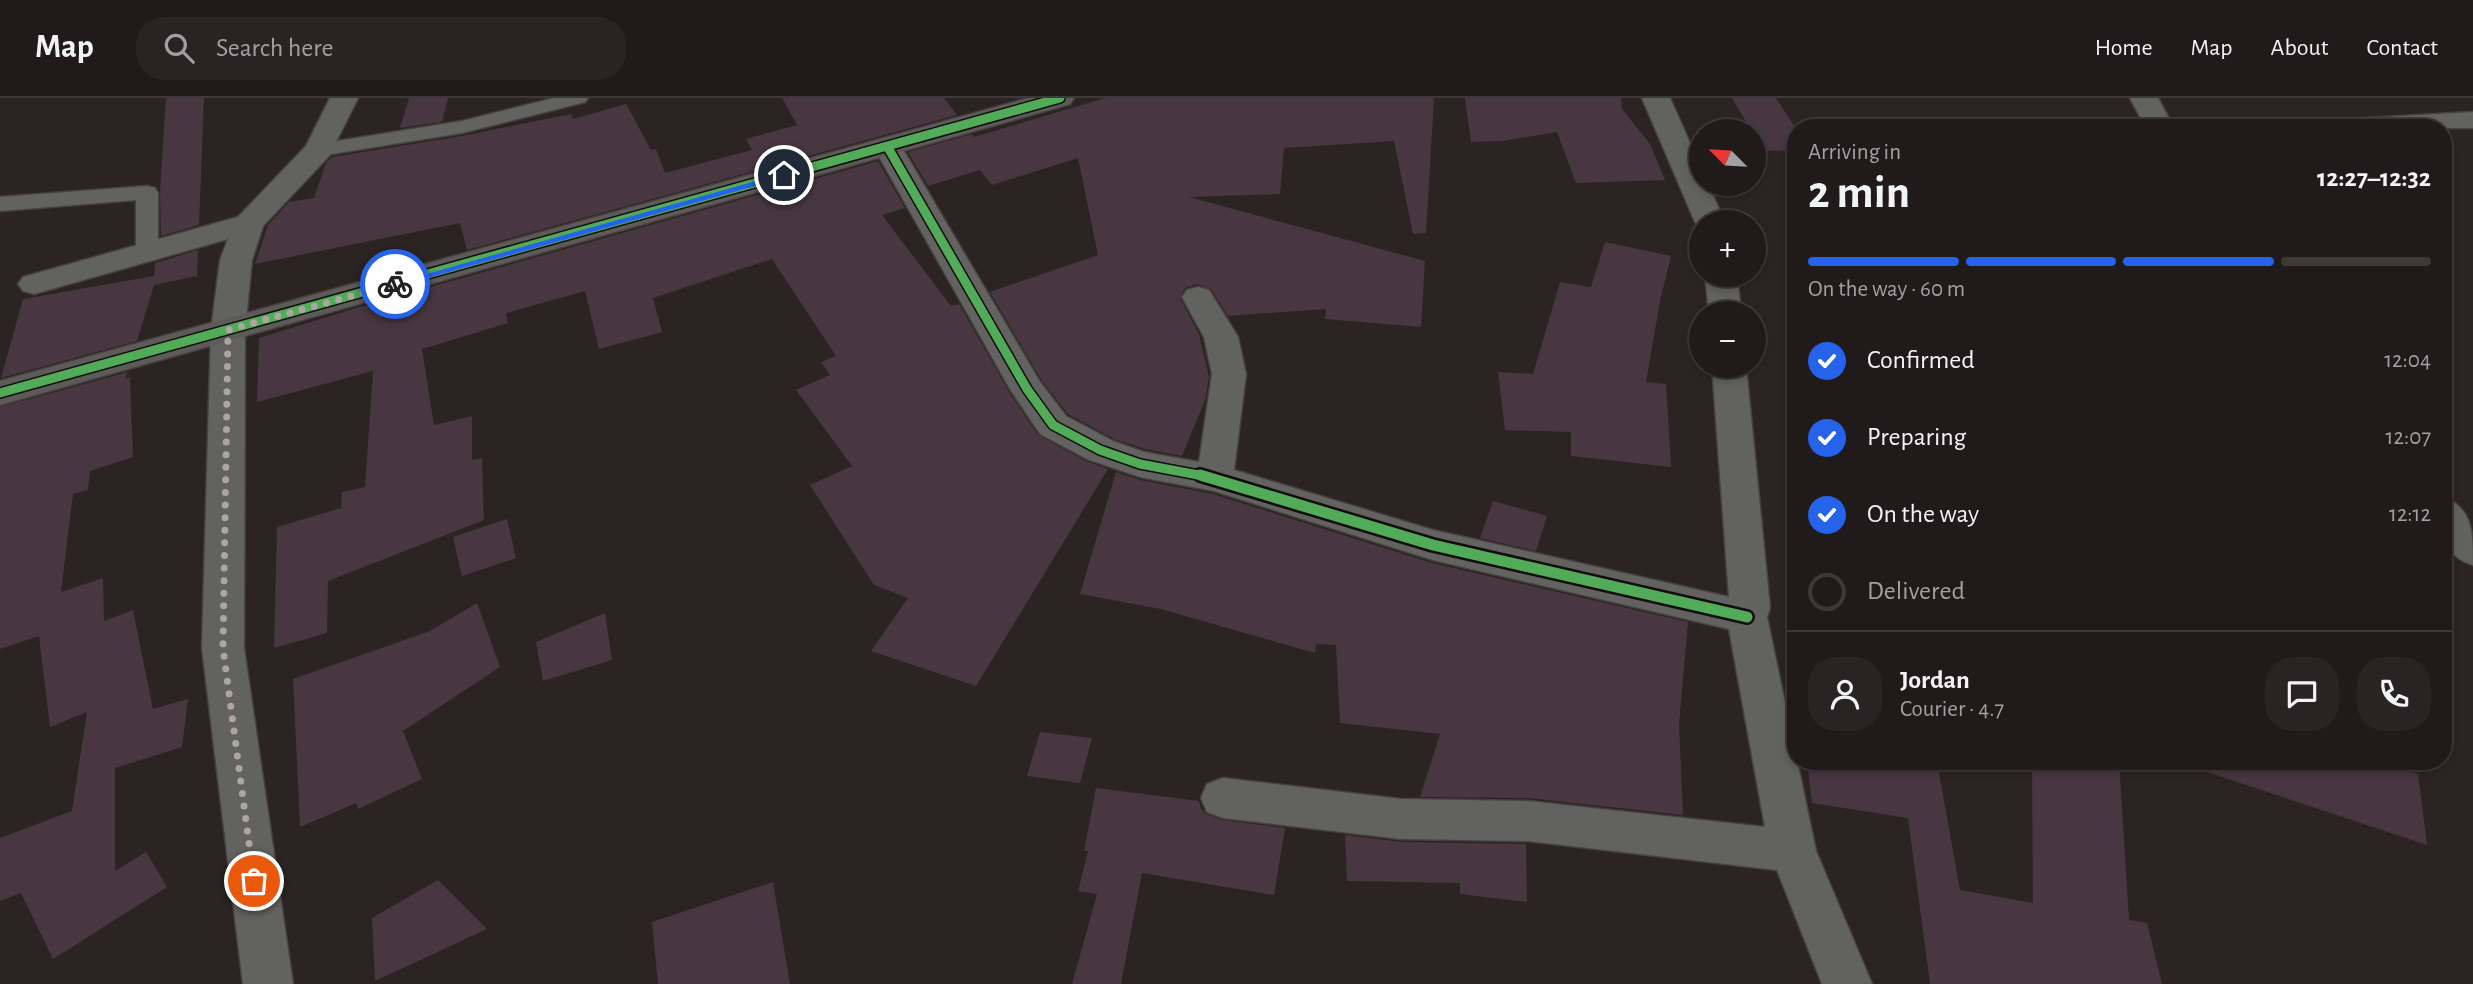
<!DOCTYPE html>
<meta charset="utf-8">
<style>
body{margin:0;font-family:"Alegreya Sans",sans-serif;background:#282423;color:#f1f3f6;height:100vh;display:flex;flex-direction:column;font-size:26px;white-space:nowrap}
*{box-sizing:border-box;margin:0}
p{font-size:23px;color:#a2a1a2}
.icon{flex:none;width:38px;height:38px;fill:none;stroke:currentColor;stroke-width:2;stroke-linecap:round;stroke-linejoin:round}
.map{position:relative;flex:1;overflow:hidden}
.drawer{position:absolute;left:1787px;top:21px;width:665px;height:651px;display:flex;flex-direction:column;background:#201b1a;border-radius:28px;box-shadow:0 4px 10px #0003,0 0 0 2px #3d3939}
.drawer>*{flex:none}
.needle{width:46px;rotate:294deg}
.fabs{position:absolute;left:1689px;top:21px;display:grid;gap:14px}
.fabs a{display:grid;place-items:center;width:77px;height:77px;border-radius:50%;background:#201b1a;box-shadow:0 4px 10px #0003,0 0 0 2px #3d3939;font-size:35px}
.pin{position:absolute;display:grid;place-items:center;width:60px;height:60px;color:#fff;margin:-30px;border:4px solid #fff;border-radius:50%;box-shadow:0 2px 7px #0007}
.courier{position:absolute;display:grid;place-items:center;width:70px;height:70px;margin:-35px;border:5px solid #2563eb;border-radius:50%;background:#fff;color:#222;box-shadow:0 2px 9px #0007}
.summary em{font-style:normal;font-weight:600}
.summary div{display:flex;flex-direction:column-reverse}
.summary{display:flex;align-items:center;justify-content:space-between;height:119px;padding:0 21px}
h1{font-size:46px;font-weight:600;line-height:52px}
.bar{display:grid;grid-template-columns:repeat(4,1fr);gap:10px 7px;align-content:center;height:84px;padding:0 21px}
.bar i{height:9px;border-radius:5px;background:#3d3939}
.bar .on{background:#2563eb}
.bar p{grid-column:span 4}
.line{display:flex;align-items:center;gap:18px;padding:0 21px;border-top:2px solid #3d3939}
.line div{flex:1}
.round{display:grid;place-items:center;flex:none;width:74px;height:74px;border-radius:28px;background:#282423}
ol{padding:0 21px;list-style:none}
li{display:flex;align-items:center;gap:21px;height:77px}
li p{margin-inline-start:auto}
li .icon{padding:7px;border-radius:50%;background:#2563eb;color:#fff;stroke-width:4}
li:last-child{color:#a2a1a2}
li i{width:38px;height:38px;border:4px solid #3d3939;border-radius:50%}
header{display:flex;align-items:center;gap:42px;box-sizing:border-box;height:98px;padding:0 35px;background:#201b1a;border-bottom:2px solid #3d3939}
header strong{font-size:33px}
nav{display:flex;gap:38px;margin-inline-start:auto;font-size:24px}
.search{width:490px;height:63px;background:#282423;display:flex;align-items:center;gap:18px;box-sizing:border-box;padding:0 24px;border-radius:28px;color:#a2a1a2;font-size:26px}
.map>svg:first-child{display:block}
</style>
<header>
<strong>Map</strong>
<div class="search"><svg class="icon" aria-label="search" viewBox="0 0 24 24"><circle cx="10" cy="10" r="6"/><path d="M15 15l6 6"/></svg>Search here</div>
<nav><a>Home</a><a>Map</a><a>About</a><a>Contact</a></nav>
</header>
<div class="map">
<svg width="2473" height="886" viewBox="0 0 2473 886">
<rect width="100%" height="100%" fill="#2b2422"/>
<path fill="#483741" d="M166,0h38l-5,127 -38,11 -1,-45z
M409,0h39l-6,24 -42,6z
M782,0h162l13,17 -490,135 -7,-27 -205,41 13,-39 21,-23 25,-4 12,-35 6,-6 130,-21 109,-22 2,5 53,-15 25,46 5,-1 9,24 87,-23 -6,-11 51,-14z
M1105,0h329l-8,135 -13,1 -19,-93 -110,7 -4,46 -91,3 236,64 -4,66 -96,-8 1,-10 -98,7 -17,-27 -14,-5 -12,4 -5,10 19,36 10,43 -4,23 -23,56 -37,-7 -31,-10 -46,-25 -26,-33 -52,-89 108,-37 -20,-97 -86,27 -12,-15 -52,16 -20,-34 64,-18 2,3z
M1465,0h156l1,11 28,35 15,36 -89,3 -19,-51 -55,9 -31,1z
M1732,0h44l20,31v21l-33,1z
M878,63l27,47 -23,7 69,91 8,-2 49,86 30,45 48,26 22,8 -132,217 -105,-35 37,-53 -34,-13 -64,-100 42,-19 -56,-76 34,-15 -9,-13 15,-6 -64,-97 -119,39 9,34 -63,17 -14,-58 -79,22 2,10 -86,26 12,76 38,-9v44l10,-2 2,62 -156,61 -1,52 -53,15 3,-121 64,-19 1,-16 23,-5 8,-116 -116,31 2,-64 107,-33z
M1605,144l66,14 -11,45 -14,81 20,2 5,83 -100,-11v-24l-66,-2 -7,-58 35,2 27,-92 31,5z
M198,152l-1,26 -43,9 -17,56 -136,37 22,-79 131,-23 1,-13z
M128,274l-3,7 5,-2 3,80 -43,14 -2,19 -15,4 -12,98 42,-14 1,43 29,-11 20,99 35,-10 -6,48 -67,21v103l31,-19 21,35 -114,72 -32,-66 -21,8v-63l72,-27 15,-99 -37,15 -11,-91 -39,13v-242z
M1116,374l24,8 73,14 219,69 256,59 -9,102 4,91 -155,-17 -108,-1 20,-63 -100,-11 -4,-78 -20,-1 -1,9 -154,-44 -81,-15z
M1493,403l54,15 -11,35 -56,-13z
M507,421l9,39 -54,18 -9,-39z
M477,505l23,64 -97,64 19,48 -64,30 -2,-6 -56,24 -7,-148 137,-48z
M605,515l7,47 -69,21 -7,-39z
M1040,634l52,6 -12,45 -53,-7z
M1807,663h130l23,129 73,13 -1,-142h87l10,159 18,3 15,61h-232l-22,-166 -96,-15z
M2199,663h177l42,13 9,71 -229,-76z
M1096,690l103,13 2,8 5,5 16,6 63,8 -11,67 -132,-22 -21,111h-49l25,-90 -19,-3 10,-40h-4z
M1345,737l56,7 125,2 1,58 -67,-8v-11l-113,-2z
M438,782l49,49 -112,52 -3,-63z
M773,784l17,102h-132l-6,-62z"/>
<g fill="none" stroke-linecap="round" stroke-linejoin="round">
<defs>
<path id="lane" d="M554,0h34l-3,4 -123,31 -143,23 -7,-2 -3,-4 3,-4 7,-2 143,-23z
M147,88l8,2 3,5v59l-3,5h-16l-3,-5v-52l-136,11v-14z"/>
<path id="street" d="M330,0h28l-29,58 -66,70 -11,34 -7,70 -1,318 49,336h-50l-41,-336 9,-318 9,-70 8,-21 -194,55 -11,-3 -5,-7 5,-7 215,-60 68,-71z
M1642,0h28l31,70v16h7l17,38h-24v7l-6,-7z
M2130,0h28l16,30h-28z
M2473,14v16h-156l4,-6 10,-2z
M887,39l10,3 4,6 139,236 26,34 47,25 31,11 55,10 13,-88 -8,-37 -22,-40 5,-7 11,-3 11,3 29,47 8,37 -12,96 199,60 296,67 -17,-231h34l24,242 -3,9 49,234 56,133h-50l-45,-114 -249,-29 -127,-2 -178,-21 -16,-6 -6,-14 6,-14 16,-6 178,21 127,2 237,26 -36,-198 -296,-69 -219,-69 -74,-14 -53,-18 -47,-25 -30,-45 -137,-243 4,-6z
M1705,177h32l4,38h-32z
M2443,399c30,11 30,37 30,68 -35,-11 -30,-38 -30,-68z"/>
<path id="secondary" d="M1029,0h45l-4,6 -1070,301v-24z"/>
</defs>
<use href="#lane" stroke="#46413f" stroke-width="3"/>
<use href="#street" stroke="#46413f" stroke-width="3"/>
<use href="#secondary" stroke="#46413f" stroke-width="3"/>
<use href="#lane" fill="#626361" fill-rule="evenodd"/>
<use href="#street" fill="#626361" fill-rule="evenodd"/>
<use href="#secondary" fill="#5d5b59" fill-rule="evenodd"/>
<defs>
<path id="cycleway-far1" d="M887,48l140,243 26,36 47,25 40,14 69,13
M0,295l1060,-295"/>
<path id="cycleway" d="M1200,377l233,70 314,72"/>
</defs>
<use href="#cycleway-far1" stroke="#130d0b" stroke-width="12"/>
<use href="#cycleway" stroke="#130d0b" stroke-width="16"/>
<use href="#cycleway-far1" stroke="#51ab58" stroke-width="9"/>
<use href="#cycleway" stroke="#51ab58" stroke-width="11"/>
</g>
<path fill="#2563eb" d="M784,75l3,4 -388,109 -8,-2z"/>
<g fill="none" stroke-linecap="round" stroke-linejoin="round">
<path stroke="#aea5a3" stroke-width="7" stroke-dasharray="0 12.6" d="M254,783l-31,-233 5,-318 167,-46"/>
</g>
</svg>
<div class="fabs">
<a><svg class="needle" viewBox="-14 -14 28 28"><path d="M0-13l5 13h-10z" fill="#e53935"/><path d="M0 13l5-13h-10z" fill="#a2a1a2"/></svg></a>
<a>+</a>
<a>−</a>
</div>
<div class="pin" style="left:254px;top:783px;background:#ea580c"><svg class="icon" aria-label="bag" viewBox="0 0 24 24"><path d="M5 8h14l-1 12H6zM9 8a3 3 0 0 1 6 0"/></svg></div>
<div class="pin" style="left:784px;top:77px;background:#1f2937"><svg class="icon" aria-label="home" viewBox="0 0 24 24"><path d="M3 11l9-7 9 7M6 9v11h12V9"/></svg></div>
<div class="courier" style="left:395px;top:186px"><svg class="icon" aria-label="bike" viewBox="0 0 24 24"><circle cx="6" cy="16" r="4"/><circle cx="18" cy="16" r="4"/><path d="M6 16l4-8h5l3 8M10 8l3 8H6M13 5h3"/></svg></div>
<section class="drawer">
<div class="summary"><div><h1>2 min</h1><p>Arriving in</p></div><em>12:27–12:32</em></div>
<div class="bar"><i class="on"></i><i class="on"></i><i class="on"></i><i></i><p>On the way · 60 m</p></div>
<ol>
<li><svg class="icon" aria-label="check" viewBox="0 0 24 24"><path d="M5 12l5 5 9-10"/></svg>Confirmed<p>12:04</p></li>
<li><svg class="icon" aria-label="check" viewBox="0 0 24 24"><path d="M5 12l5 5 9-10"/></svg>Preparing<p>12:07</p></li>
<li><svg class="icon" aria-label="check" viewBox="0 0 24 24"><path d="M5 12l5 5 9-10"/></svg>On the way<p>12:12</p></li>
<li><i></i>Delivered</li>
</ol>
<div class="line" style="height:126px"><a class="round"><svg class="icon" aria-label="person" viewBox="0 0 24 24"><circle cx="12" cy="8" r="4"/><path d="M4 21q1-7 8-7t8 7"/></svg></a><div><b>Jordan</b><p>Courier · 4.7</p></div><a class="round"><svg class="icon" aria-label="chat" viewBox="0 0 24 24"><path d="M4 5h16v11H9l-5 4z"/></svg></a><a class="round"><svg class="icon" aria-label="phone" viewBox="0 0 24 24"><path d="M5 4h4l2 5-3 2q2 4 5 5l2-3 5 2v4C11 20 4 13 5 4z"/></svg></a></div>
</section>
</div>
